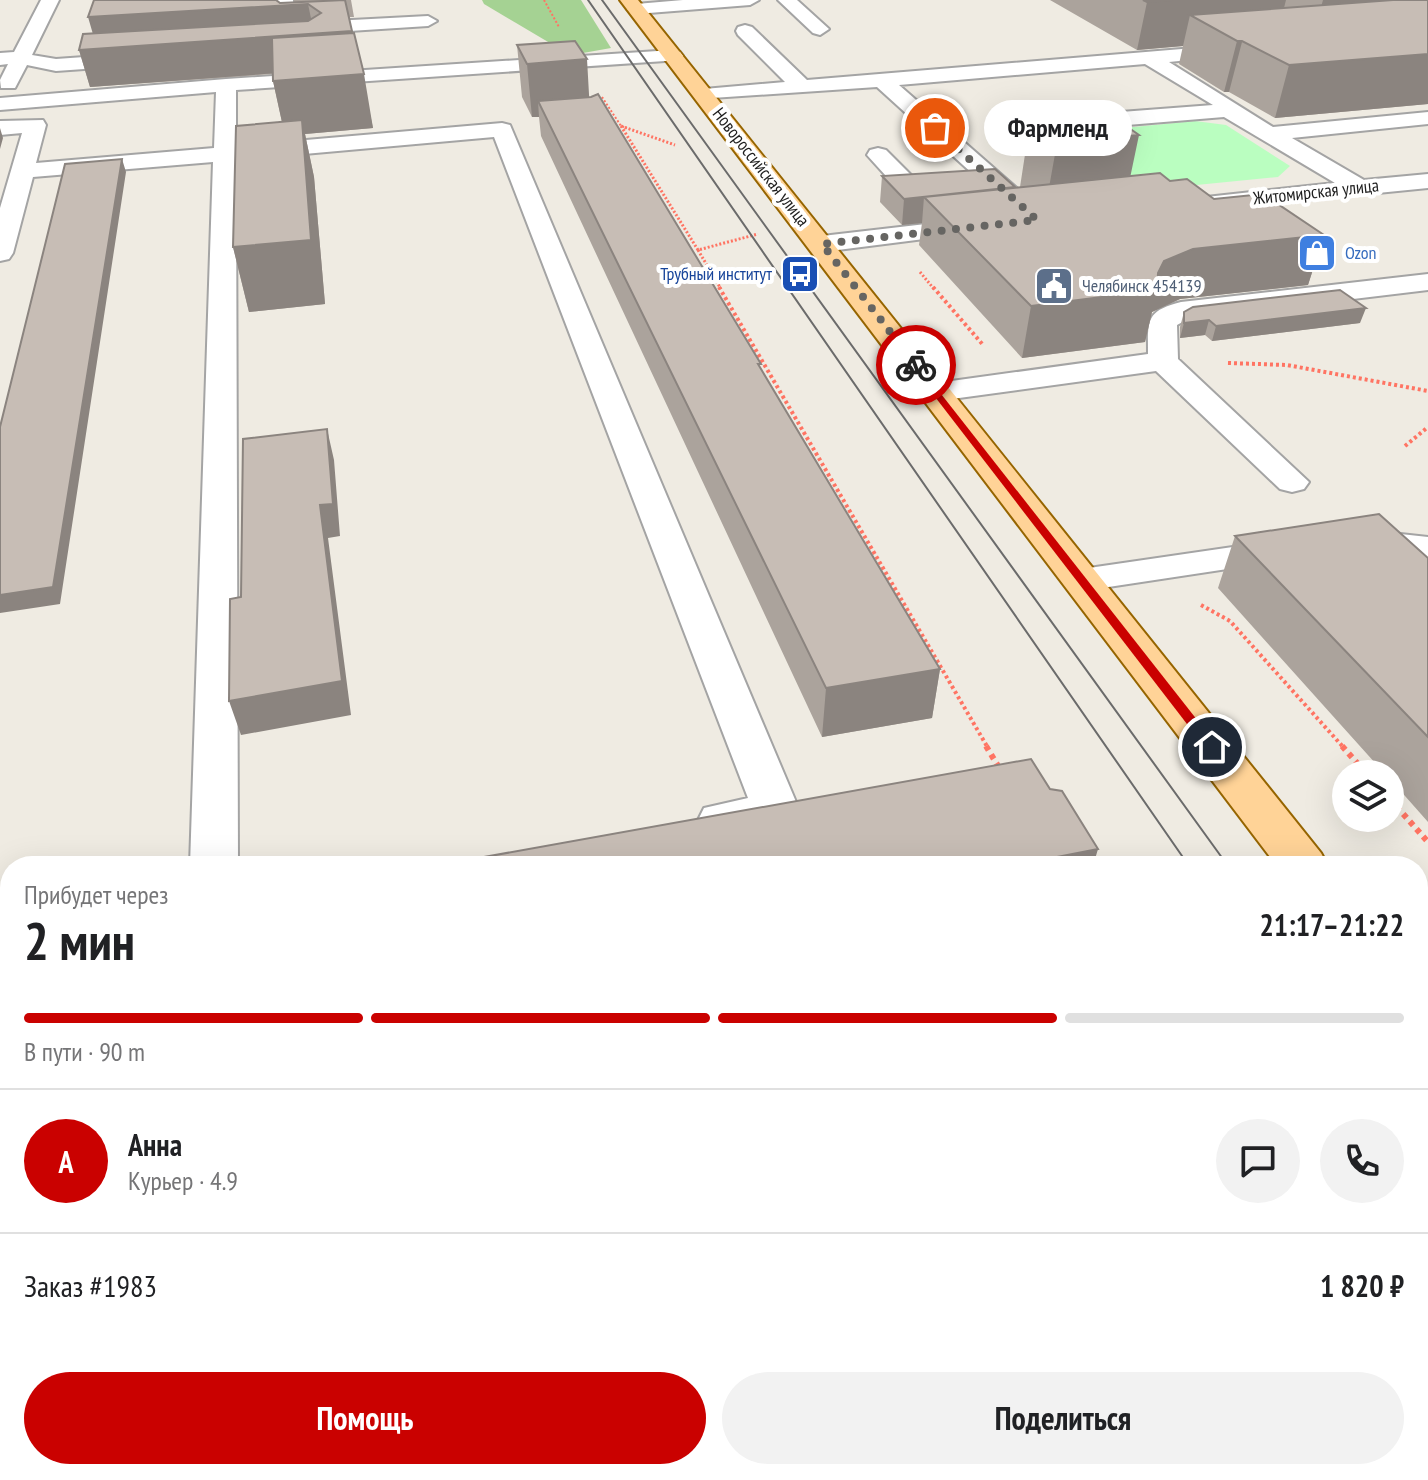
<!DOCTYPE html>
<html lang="ru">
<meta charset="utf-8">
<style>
body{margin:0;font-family:"PT Sans Narrow",sans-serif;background:#f2f2f2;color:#202124;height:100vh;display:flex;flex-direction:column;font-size:30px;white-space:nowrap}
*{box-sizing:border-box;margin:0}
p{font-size:26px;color:#757577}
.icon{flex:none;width:44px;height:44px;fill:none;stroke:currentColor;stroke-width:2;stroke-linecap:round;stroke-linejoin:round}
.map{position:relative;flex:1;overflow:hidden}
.side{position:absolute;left:0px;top:856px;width:1428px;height:624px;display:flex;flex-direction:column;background:#fff;border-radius:32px 32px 0 0;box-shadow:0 8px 32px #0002}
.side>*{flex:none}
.fabs{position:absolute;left:1332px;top:760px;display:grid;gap:16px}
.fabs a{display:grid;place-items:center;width:72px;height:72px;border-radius:50%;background:#fff;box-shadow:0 8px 32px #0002;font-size:40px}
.pin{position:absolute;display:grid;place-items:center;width:68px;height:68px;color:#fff;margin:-34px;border:4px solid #fff;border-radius:50%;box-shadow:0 2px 8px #0007}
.courier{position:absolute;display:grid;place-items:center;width:80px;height:80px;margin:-40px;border:6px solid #ca0100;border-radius:50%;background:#fff;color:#222;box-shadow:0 2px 10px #0007}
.bubble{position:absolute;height:56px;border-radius:28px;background:#fff;box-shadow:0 8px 32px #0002;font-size:26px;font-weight:600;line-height:56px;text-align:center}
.summary em{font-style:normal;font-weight:600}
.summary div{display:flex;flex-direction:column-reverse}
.summary{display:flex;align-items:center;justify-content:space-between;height:136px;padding:0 24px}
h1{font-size:52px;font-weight:600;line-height:60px}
.bar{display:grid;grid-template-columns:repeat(4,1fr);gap:12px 8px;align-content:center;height:96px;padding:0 24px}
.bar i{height:10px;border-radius:6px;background:#e0e0e0}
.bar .on{background:#ca0100}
.bar p{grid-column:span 4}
.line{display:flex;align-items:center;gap:20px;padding:0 24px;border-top:2px solid #e0e0e0}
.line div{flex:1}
.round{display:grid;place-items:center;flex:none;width:84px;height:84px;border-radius:42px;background:#f2f2f2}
.primary-button{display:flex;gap:16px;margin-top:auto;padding:16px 24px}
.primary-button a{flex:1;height:92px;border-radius:48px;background:#ca0100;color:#fff;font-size:32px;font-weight:600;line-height:92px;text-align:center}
.primary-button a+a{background:#f2f2f2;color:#202124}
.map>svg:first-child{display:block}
</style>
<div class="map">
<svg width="1428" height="1480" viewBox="0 0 1428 1480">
<rect width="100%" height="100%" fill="#efebe2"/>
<path fill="#a5d293" d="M482,0h99l30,48 -28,5 -23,-4 -76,-45z"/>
<path fill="#bafec0" d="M1195,121l31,4 64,41 -12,11 -132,13 -73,-57z"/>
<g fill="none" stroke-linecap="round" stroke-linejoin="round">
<defs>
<path id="minor" d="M41,0h18l-27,55 24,4 85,-6 10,6 -10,6 -85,6 -29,-6 -12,23h-14l-1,-8 8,-16 -8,1v-12l14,-1z
M275,0h18l2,23 133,-7 9,5 -9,5 -141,9 -9,-6z
M683,0h76l-9,5 -114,9 -9,-5 9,-5z
M778,0h19l32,29 -9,6 -7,-2z
M745,25l7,2 55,53 435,-36 7,2 3,4 -3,4 -80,8 104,65 155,-15v12l-136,14 72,42 64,-6v14l-222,22 -9,-2 -3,-5 3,-5 138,-15 -111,-66 -169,14 -11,-7 11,-7 158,-12 -68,-41 -246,21 136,119 3,5 -3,5h-18l-140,-127 -180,12 -3,-4 3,-4 7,-2 81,-7 -47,-47 -2,-4 2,-4z
M673,50l7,2 3,4 -3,4 -444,30v56l266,-23 8,2 289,684 -7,12 -71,16 -17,-5 -6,-12 6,-12 44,-10 -254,-661 -258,23 2,706h-48l23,-704 -180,15 -20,76 -4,6 -9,2v-53l22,-75 -22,2v-14l43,-1 3,5 -10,38 178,-15 2,-56 -216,18v-12l226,-19z
M878,148l8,2 34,34h37l3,5 -3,5 -43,5 -9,-2 -38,-42 3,-5z
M978,218l9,3 4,5 -4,5 -165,21 -9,-2 -4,-6 4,-6 9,-2z
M1428,274v16l-240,29 -11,6 1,34 131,123 -5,7 -12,3 -12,-3 -124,-118 -219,30 -11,-2 -5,-7 5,-7 11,-2 211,-29c0,-33 -3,-43 33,-52z
M1355,529l73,8v22l-86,-11 -5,-8 5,-8z
M1287,539l13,3 6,8 -6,8 -218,33 -14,-3 -5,-8 5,-8 14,-3z
M10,1316v68l-10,4v-68z
M46,1470h70v10h-70z
M1054,1470h71l4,10h-71z"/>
<path id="major" d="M620,0h18l683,853 7,13h-51z
M1418,991l10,3v55l-10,-4z"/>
</defs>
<use href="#minor" stroke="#a4a4a4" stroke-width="4"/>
<use href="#major" stroke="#966500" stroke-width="4"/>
<path stroke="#ff7463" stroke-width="2" stroke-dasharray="2 2" stroke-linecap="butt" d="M544,0l15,27
M602,97l19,29 6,2"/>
<path stroke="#ff7463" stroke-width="3" stroke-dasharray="2 2" stroke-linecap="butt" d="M621,126l54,19
M621,126l77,124 60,-16
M698,250l23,39
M920,272l14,17"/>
<path stroke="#ff7463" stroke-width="4" stroke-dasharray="3 3" stroke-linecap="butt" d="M719,287l269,461
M933,287l51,59
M1228,363l59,2 141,26
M1405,446l23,-19
M1201,605l29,16 114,127"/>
<path stroke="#ff7463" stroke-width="6" stroke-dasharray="5 5" stroke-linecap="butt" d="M986,746l15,25
M1342,746l25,28
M1390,799l38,43"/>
<path stroke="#ff7463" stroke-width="7" stroke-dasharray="6 6" stroke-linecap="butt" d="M1418,1094l10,-3"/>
<use href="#minor" fill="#fff" fill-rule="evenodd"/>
<use href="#major" fill="#ffd397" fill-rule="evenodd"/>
<path stroke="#6b6b6b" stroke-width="2" d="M588,0l601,866
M602,0l626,866"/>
<path stroke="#6b6b6b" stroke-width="3" d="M1418,1131l10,13
M1418,1195l10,14"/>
</g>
<path fill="#aba39c" d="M294,0h57l3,17h-5l24,111 -68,6 9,43 11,127 -76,8 -16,-65 49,-125 -9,-41v-7l-183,13 -11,-37 14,-16 187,-31 14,-1z
M1050,0h378v104l-153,14 -46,-26h-5l-45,-28 4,-18 -46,4z
M517,45l72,53 172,271 179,300 -8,49 -110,19 -281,-601 -2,-19h-7l-10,-20z
M1030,122l100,54 40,5 44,18 110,36 -16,50 -128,14 -28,13 -7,30 -123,16 -103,-113 3,-22 -20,2 -22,-23 2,-26 138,11z
M1184,312l176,11 -148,18 -7,-6 -25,3v-11z
M1235,536l193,22v264l-38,-43v-5h-5l-167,-186z
M1197,1470h221l10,10h-226z"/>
<path fill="#8b847f" d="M1172,0h114l-10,39 -34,3 -13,50h-5l13,-51 -47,-26 -7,31 -46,4 10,-48z
M1323,0h105l-115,36z
M308,4l6,29 38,-2 7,36 -269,20 -11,-37 18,-2 -9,-31z
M1428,54v50l-153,14 14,-53z
M587,59l3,53 -52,-11 1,16h-7l-5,-53z
M364,74l9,54 -68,6 9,43 11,127 -76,8 -16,-65 52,-111 -12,-55z
M0,128l3,10 -3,11z
M1139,135l-14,67 -80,8 12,-67z
M122,159l4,13 -66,432 -60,9v-18z
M924,197l-2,26 -20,2 2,-26z
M1324,235l-16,50 -128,14 -28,13 -7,30 -123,16 9,-52 127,-33 6,-12 29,-12z
M1366,308l-6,15 -148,18 4,-15z
M1209,320l-4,15 -25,3 4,-15z
M327,429l7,31 6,76 -12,2 23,177 -110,20 -12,-34 91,-196z
M940,669l-8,49 -110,19 4,-49z
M1098,849l-5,17h-82z
M403,1470h81l-26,10h-82z"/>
<path fill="#c7bdb5" stroke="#8b847f" stroke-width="2" d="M94,0h182l4,3 65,-3 7,31 -273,19 4,-16 225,-13 13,-8 -13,-9 -220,13z
M1143,0h29l-25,2z
M1393,0h35v54l-139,11 -47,-24h-5l-47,-26z
M354,33l10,41 -91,7 -1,-43z
M575,41l12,18 -60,5 -10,-19z
M598,94l163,270h-3l182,305 -114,19 -288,-587 53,-4z
M1109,114l30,21 -82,8 -27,-21z
M302,120l9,120 -78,7 3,-121z
M122,159l-69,428 -53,8v-168l65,-263z
M995,169l20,18 -111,12 -22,-23z
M1160,173l10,8 17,-2 27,20 49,-5 61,41 -131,14 -29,12 -6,12 -1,17 -126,16 -107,-109z
M1340,290l26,18 -150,18 -7,-6 -25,3v-11l9,-5z
M327,429l6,75 -13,1 22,176 -113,20 1,-102 11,-2 2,-158z
M1379,514l49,44v179l-193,-201z
M1031,759l19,30 12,2 36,58 -87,17h-577z
M1418,1347l10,16v117h-150l-5,-10h145z
M352,1470h51l-27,10h-23z"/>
<path fill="#ca0100" d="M916,362l300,382v6h-9l-295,-383z"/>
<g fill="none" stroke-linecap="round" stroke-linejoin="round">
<path stroke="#666562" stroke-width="8" stroke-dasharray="0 14.4" d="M916,365l-94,-121 215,-24 -102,-92"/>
</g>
<defs>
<symbol id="shop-square" viewBox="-11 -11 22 22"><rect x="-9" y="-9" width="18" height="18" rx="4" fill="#3f7fe0" stroke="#fff"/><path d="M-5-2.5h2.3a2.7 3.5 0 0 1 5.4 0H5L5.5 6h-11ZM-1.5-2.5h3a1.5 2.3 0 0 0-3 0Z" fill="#fff"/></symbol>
<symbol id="bus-square" viewBox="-11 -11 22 22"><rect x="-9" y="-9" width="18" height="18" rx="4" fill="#1a4fb4" stroke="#fff"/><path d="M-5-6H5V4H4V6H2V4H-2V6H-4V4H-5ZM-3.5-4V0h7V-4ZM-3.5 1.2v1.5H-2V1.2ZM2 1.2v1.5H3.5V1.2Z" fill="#fff"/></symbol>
<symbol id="civic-square" viewBox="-11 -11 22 22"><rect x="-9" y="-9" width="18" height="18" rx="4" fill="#5c6f8a" stroke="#fff"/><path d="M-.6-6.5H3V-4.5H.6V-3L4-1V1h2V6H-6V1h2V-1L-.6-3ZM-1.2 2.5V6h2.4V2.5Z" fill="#fff"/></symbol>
</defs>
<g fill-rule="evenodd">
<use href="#shop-square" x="1295" y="231" width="44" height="44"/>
<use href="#bus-square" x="778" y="252" width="44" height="44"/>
<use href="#civic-square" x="1032" y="264" width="44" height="44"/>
</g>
<g text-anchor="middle" stroke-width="8" stroke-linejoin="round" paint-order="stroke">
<g font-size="18" fill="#1d1d1d" stroke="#fff">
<text transform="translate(761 167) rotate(52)" y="6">Новороссийская улица</text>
<text transform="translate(1316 192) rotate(-6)" y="6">Житомирская улица</text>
</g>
<g font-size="18" fill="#366cbe" stroke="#fff" text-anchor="start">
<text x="1345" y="259">Ozon</text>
</g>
<g font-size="18" fill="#164399" stroke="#fff" text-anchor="end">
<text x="772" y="280">Трубный институт</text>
</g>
<g font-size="18" fill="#4e5e75" stroke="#fff" text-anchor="start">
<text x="1082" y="292">Челябинск 454139</text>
</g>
</g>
</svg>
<div class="fabs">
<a><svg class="icon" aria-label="layers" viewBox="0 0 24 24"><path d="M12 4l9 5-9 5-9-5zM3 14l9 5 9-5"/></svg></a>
</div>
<div class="pin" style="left:935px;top:128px;background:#ea580c"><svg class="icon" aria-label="bag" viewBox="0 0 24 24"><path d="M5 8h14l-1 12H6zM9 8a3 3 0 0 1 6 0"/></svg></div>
<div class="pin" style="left:1212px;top:747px;background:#1f2937"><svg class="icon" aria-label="home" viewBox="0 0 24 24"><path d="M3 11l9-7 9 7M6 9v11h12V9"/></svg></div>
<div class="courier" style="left:916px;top:365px"><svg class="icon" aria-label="bike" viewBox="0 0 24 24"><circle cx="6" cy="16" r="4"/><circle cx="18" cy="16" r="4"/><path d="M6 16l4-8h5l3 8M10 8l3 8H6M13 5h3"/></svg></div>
<div class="bubble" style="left:984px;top:100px;width:148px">Фармленд</div>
<section class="side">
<div class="summary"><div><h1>2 мин</h1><p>Прибудет через</p></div><em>21:17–21:22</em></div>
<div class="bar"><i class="on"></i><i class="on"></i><i class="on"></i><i></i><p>В пути · 90 m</p></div>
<div class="line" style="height:144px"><b class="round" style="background:#ca0100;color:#fff">А</b><div><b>Анна</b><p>Курьер · 4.9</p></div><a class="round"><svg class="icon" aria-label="chat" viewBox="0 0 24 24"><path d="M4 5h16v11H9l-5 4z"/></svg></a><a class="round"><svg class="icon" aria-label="phone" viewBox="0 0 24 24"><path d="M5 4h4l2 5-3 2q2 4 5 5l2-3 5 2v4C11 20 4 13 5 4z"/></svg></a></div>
<div class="line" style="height:104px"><div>Заказ #1983</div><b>1 820 ₽</b></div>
<div class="primary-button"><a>Помощь</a><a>Поделиться</a></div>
</section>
</div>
